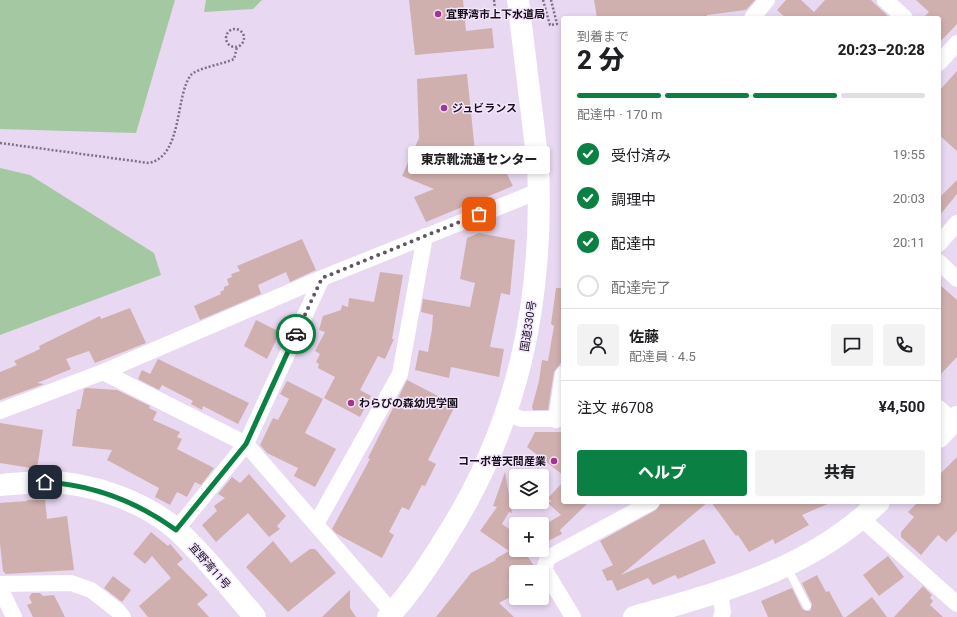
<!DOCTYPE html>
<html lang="ja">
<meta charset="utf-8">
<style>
body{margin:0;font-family:Roboto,"Noto Sans JP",sans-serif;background:#f2f2f2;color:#202124;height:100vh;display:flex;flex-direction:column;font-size:15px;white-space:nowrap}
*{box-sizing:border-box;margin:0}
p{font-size:13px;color:#757577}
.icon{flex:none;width:22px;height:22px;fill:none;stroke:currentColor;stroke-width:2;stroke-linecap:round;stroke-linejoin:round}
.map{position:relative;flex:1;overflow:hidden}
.panel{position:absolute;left:561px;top:16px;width:380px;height:488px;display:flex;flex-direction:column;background:#fff;border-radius:4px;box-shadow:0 2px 6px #0003}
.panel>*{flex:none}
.tools{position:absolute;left:509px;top:469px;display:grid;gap:8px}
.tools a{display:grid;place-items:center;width:40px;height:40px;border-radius:4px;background:#fff;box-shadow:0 2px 6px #0003;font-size:20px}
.pin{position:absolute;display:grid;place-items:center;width:34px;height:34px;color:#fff;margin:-17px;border-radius:8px;box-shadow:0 2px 6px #0006}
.courier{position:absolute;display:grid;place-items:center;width:40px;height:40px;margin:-20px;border:3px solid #0b8043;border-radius:50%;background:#fff;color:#222;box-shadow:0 1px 5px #0007}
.bubble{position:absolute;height:28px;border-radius:4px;background:#fff;box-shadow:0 2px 6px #0003;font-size:13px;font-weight:800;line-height:28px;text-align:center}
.head em{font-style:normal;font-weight:800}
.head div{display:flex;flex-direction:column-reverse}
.head{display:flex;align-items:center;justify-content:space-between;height:68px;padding:0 16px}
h1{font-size:26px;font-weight:800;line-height:30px}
.bar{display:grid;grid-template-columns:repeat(4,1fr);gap:6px 4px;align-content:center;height:48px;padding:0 16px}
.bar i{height:5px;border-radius:3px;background:#e0e0e0}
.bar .on{background:#0b8043}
.bar p{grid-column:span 4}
.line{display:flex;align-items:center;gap:10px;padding:0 16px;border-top:1px solid #e0e0e0}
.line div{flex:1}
.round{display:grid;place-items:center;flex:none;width:42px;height:42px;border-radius:4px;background:#f2f2f2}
ol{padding:0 16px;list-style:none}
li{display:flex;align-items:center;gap:12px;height:44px}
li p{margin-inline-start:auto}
li .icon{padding:4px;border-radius:50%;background:#0b8043;color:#fff;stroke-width:4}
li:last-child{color:#757577}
li i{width:22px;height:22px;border:2px solid #e0e0e0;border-radius:50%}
.primary-button{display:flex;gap:8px;margin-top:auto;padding:8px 16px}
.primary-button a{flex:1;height:46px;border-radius:4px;background:#0b8043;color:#fff;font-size:16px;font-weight:800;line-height:46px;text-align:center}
.primary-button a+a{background:#f2f2f2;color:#202124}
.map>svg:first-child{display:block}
</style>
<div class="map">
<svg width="957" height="617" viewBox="0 0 957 617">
<rect width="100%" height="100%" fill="#e8d8f1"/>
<path fill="#a4c9a2" d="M0,0h175l-39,133 -136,-4z
M206,0h56l-9,9 -49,3z
M0,168l30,7 124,78 7,22 -161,60z"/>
<path fill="#d0b0ae" d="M409,0h54l3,31 26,-3 2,20 -79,7z
M594,0h161l-9,10 -39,5v3h-110z
M786,0h15l13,12 11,-12h46l19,18h-104l-9,-8z
M916,0h41v24l-18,19v-25h-16l6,-6z
M957,71v80l-18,-16v-44z
M467,74l10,97 24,-9 12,24 -87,36 -12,-25 20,-8 -32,-13 17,-38 -2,-59z
M957,180v14l-18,22v-18z
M479,233l36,7 -5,55 -9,-2 -11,54 14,2 -5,28 -48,-10 -2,11 -34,-8 4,-20 9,2 4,-23 1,-14 -12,-3 2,-13 47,8 5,-24 -15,-4 7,-41z
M302,239l14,31 -26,12 -4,-10 -28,13 3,9 -61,26 -6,-14 27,-12 -1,-2 4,-2v-3l5,-2 -2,-6 5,-2 -1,-3 9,-3 -3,-5z
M380,272l23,3 -11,64h2l-9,20 -7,-3 -18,34 11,6 -11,21 -36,-19 11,-21 -17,-9 1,-4 -3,-2 4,-8 -5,-3 10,-19 -6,-2 4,-14 18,-6 1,-5 6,2 1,-9 25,4z
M939,284l18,16v57l-18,19z
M556,288h7v72l-9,12 -6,38h-15l-1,-3 7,-26 3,-21 6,1 6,-35 -3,-2z
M130,308l16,35 -51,20 -6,-12 -23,8 5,10 -34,14 7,1 -44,16v-28l17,-7 -3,-4 26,-12 -1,-3 61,-30 1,3z
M256,320l24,12 -13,27 -23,-13z
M158,359l91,44 -11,21 -35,-18 -1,4 -11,-6 2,-3 -31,-16 -3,5 -21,-11 4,-9 8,4z
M407,380l33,17 1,4 13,7 -26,52 8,4 -11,22 -3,-1 -13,25 -7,-3 -13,25 5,3 -12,23 -45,-24 -5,-5 38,-70 -2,-1z
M287,381l36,18 -18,34 31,16 -21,38 -21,-11 4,-8 -31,-15 -7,-8 13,-27 5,2 11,-21 -9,-5z
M87,388l30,2 33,16 -1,2 8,4 -4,8 27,12 -3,5 5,2 -5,10 37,19 -13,17 -6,-3 -8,15 -10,-5 -7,13 -15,-8 4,-9 -52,-28 5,-10 -40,-4 5,-37h3l4,-20z
M0,423l43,7 -6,39 -37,-6z
M535,432h28v43l-36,-28z
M957,457v74l-11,11 -8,-7 -17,20 -20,-18v-5l13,-15 -6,-5 10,-10h21v-27z
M505,472l7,41 -3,-1 -7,12 14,10v16h7l12,17 -10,5h-9v5l-8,5 8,12 -17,9 15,14h-78l35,-44 25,-13 -1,-1 14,-8 -29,-20 17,-24 -4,-1z
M249,474l37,42 -9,10 3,3 -11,8 -21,-24 -32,29 -14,-17 15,-14 -3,-5 11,-8 -7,-4 14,-17 8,6z
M563,482v20h26l-29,28 2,4 -16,8 -4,-6v-10l19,-11 -14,-13h5l-4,-4z
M27,500h18l2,19 20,-3 7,54 -68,4 -3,-3 -3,-27v-41l27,-2z
M661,502h47l-87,73 83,-36 12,24 -38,16 -3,-4 -22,10 -5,-7 -31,13 -5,-11 -5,1 -5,-11 11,-5 -13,-24 56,-31z
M711,502h121l-30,13 7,10 -34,19 -2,-5 -24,13 -11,-17 -2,1z
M151,532l17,14 2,-2 13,15 -6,5 31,31 -11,9 12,13h-61l-9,-11 32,-28 -19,-22 -7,8 -12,-10z
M273,541l18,22 19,-14h5l21,24 -48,39 -42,-45z
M888,556l16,21 -25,19 -16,-21z
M817,575l9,17 3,-1 14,26h-75l-7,-16 31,-13 10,21 4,2h4l2,-7 -10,-21z
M113,576l18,14 -9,12 -18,-14z
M923,586l9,9 -2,3 3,3 -3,4 13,12h-49z
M350,590v18l6,9h-34z
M32,593h8l3,3 11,-1 11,22h-32l-6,-12 5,-2 -3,-6z
M872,597l15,20h-41z"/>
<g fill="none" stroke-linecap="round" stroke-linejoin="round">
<path stroke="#7d7283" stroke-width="2.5" stroke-dasharray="2 2" stroke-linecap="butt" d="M494,0l2,17
M543,0l7,25 7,-1 -6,-24
M226 38a9 9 0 1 1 18 0a9 9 0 1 1-18 0Z
M0,143l149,20c34,-7 26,-68 42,-88 6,-7 33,-11 43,-16l3,-12"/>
<path stroke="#fff" stroke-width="8" d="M787,567l20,39"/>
<path stroke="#fff" stroke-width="16" d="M885,0l20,18
M752,18l15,-18
M939,63l18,-20
M939,244l18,-21
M939,262l18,17
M103,372l143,72 146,168
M939,408l14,13
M0,411l103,-39 219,-94 217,-87
M507,413l14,6h42
M556,420l7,-46
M862,519l95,85
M316,524l84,-150 25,-138
M176,530l70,-86 76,-166
M0,584l71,-1 20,7 27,21 5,6
M0,588l14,29
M720,593l3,19 -2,5
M573,617l-29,-48 4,-11 104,-56"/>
<path stroke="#fff" stroke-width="22" d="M939,437l18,-20
M0,485c15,-1 31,-3 46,-3 43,0 99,19 132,49 28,26 52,57 77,86
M634,617c90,-26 176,-47 245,-115"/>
<path stroke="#fff" stroke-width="22" d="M388,617c21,-22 39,-49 55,-75 75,-116 101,-240 95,-378l-20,-164"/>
</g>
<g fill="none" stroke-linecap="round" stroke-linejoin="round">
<path stroke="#605765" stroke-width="4" stroke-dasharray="0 7.2" d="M296,334l26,-56 157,-64"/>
<path stroke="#0b8043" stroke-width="5" d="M45,482c49,3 91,19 131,48l70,-86 50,-110"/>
</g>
<g fill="#a5338f" stroke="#f5e5fe" stroke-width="1.5">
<circle cx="438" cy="14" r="4"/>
<circle cx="444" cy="108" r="4"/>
<circle cx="351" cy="403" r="4"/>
<circle cx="554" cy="461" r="4"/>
</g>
<g text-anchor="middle" stroke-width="3" stroke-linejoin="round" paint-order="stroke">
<g font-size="11" font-weight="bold" fill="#161119" stroke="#f5e5fe" text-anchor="start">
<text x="446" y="18">宜野湾市上下水道局</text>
<text x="452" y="112">ジュビランス</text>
<text x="359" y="407">わらびの森幼児学園</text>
<text x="546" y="465" text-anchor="end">コーポ普天間産業</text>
</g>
<g font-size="11" fill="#161119" stroke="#f5e5fe">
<text transform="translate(528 326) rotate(-81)" y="4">国道330号</text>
<text transform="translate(210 566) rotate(49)" y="4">宜野湾11号</text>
</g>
</g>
</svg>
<div class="tools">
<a><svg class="icon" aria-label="layers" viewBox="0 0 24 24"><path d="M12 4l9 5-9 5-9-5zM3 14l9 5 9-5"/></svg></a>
<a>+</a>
<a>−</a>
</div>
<div class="pin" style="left:479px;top:214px;background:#ea580c"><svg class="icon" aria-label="bag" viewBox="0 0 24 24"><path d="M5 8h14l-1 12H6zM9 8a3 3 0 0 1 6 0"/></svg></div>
<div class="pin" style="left:45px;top:482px;background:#1f2937"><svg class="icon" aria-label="home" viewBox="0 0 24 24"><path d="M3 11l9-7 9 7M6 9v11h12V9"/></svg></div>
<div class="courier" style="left:296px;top:334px"><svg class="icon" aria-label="car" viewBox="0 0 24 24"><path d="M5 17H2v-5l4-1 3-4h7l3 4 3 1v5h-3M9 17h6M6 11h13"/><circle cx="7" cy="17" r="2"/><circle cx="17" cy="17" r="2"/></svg></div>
<div class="bubble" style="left:408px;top:146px;width:142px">東京靴流通センター</div>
<section class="panel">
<div class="head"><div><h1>2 分</h1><p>到着まで</p></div><em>20:23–20:28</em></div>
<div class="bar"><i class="on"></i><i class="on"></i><i class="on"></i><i></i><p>配達中 · 170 m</p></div>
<ol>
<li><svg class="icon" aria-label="check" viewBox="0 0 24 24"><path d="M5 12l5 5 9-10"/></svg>受付済み<p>19:55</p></li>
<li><svg class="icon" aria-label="check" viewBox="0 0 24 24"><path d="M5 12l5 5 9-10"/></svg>調理中<p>20:03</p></li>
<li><svg class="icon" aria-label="check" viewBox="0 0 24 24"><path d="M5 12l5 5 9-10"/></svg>配達中<p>20:11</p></li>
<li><i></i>配達完了</li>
</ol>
<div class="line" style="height:72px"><a class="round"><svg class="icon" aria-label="person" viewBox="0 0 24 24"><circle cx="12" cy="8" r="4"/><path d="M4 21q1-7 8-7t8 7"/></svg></a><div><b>佐藤</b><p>配達員 · 4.5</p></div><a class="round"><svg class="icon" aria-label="chat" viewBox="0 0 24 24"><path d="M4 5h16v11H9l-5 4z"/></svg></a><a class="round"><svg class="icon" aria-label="phone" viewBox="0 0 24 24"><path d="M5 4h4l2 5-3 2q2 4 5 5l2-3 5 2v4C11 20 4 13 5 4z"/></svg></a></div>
<div class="line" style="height:52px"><div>注文 #6708</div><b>¥4,500</b></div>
<div class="primary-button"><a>ヘルプ</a><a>共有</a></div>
</section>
</div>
